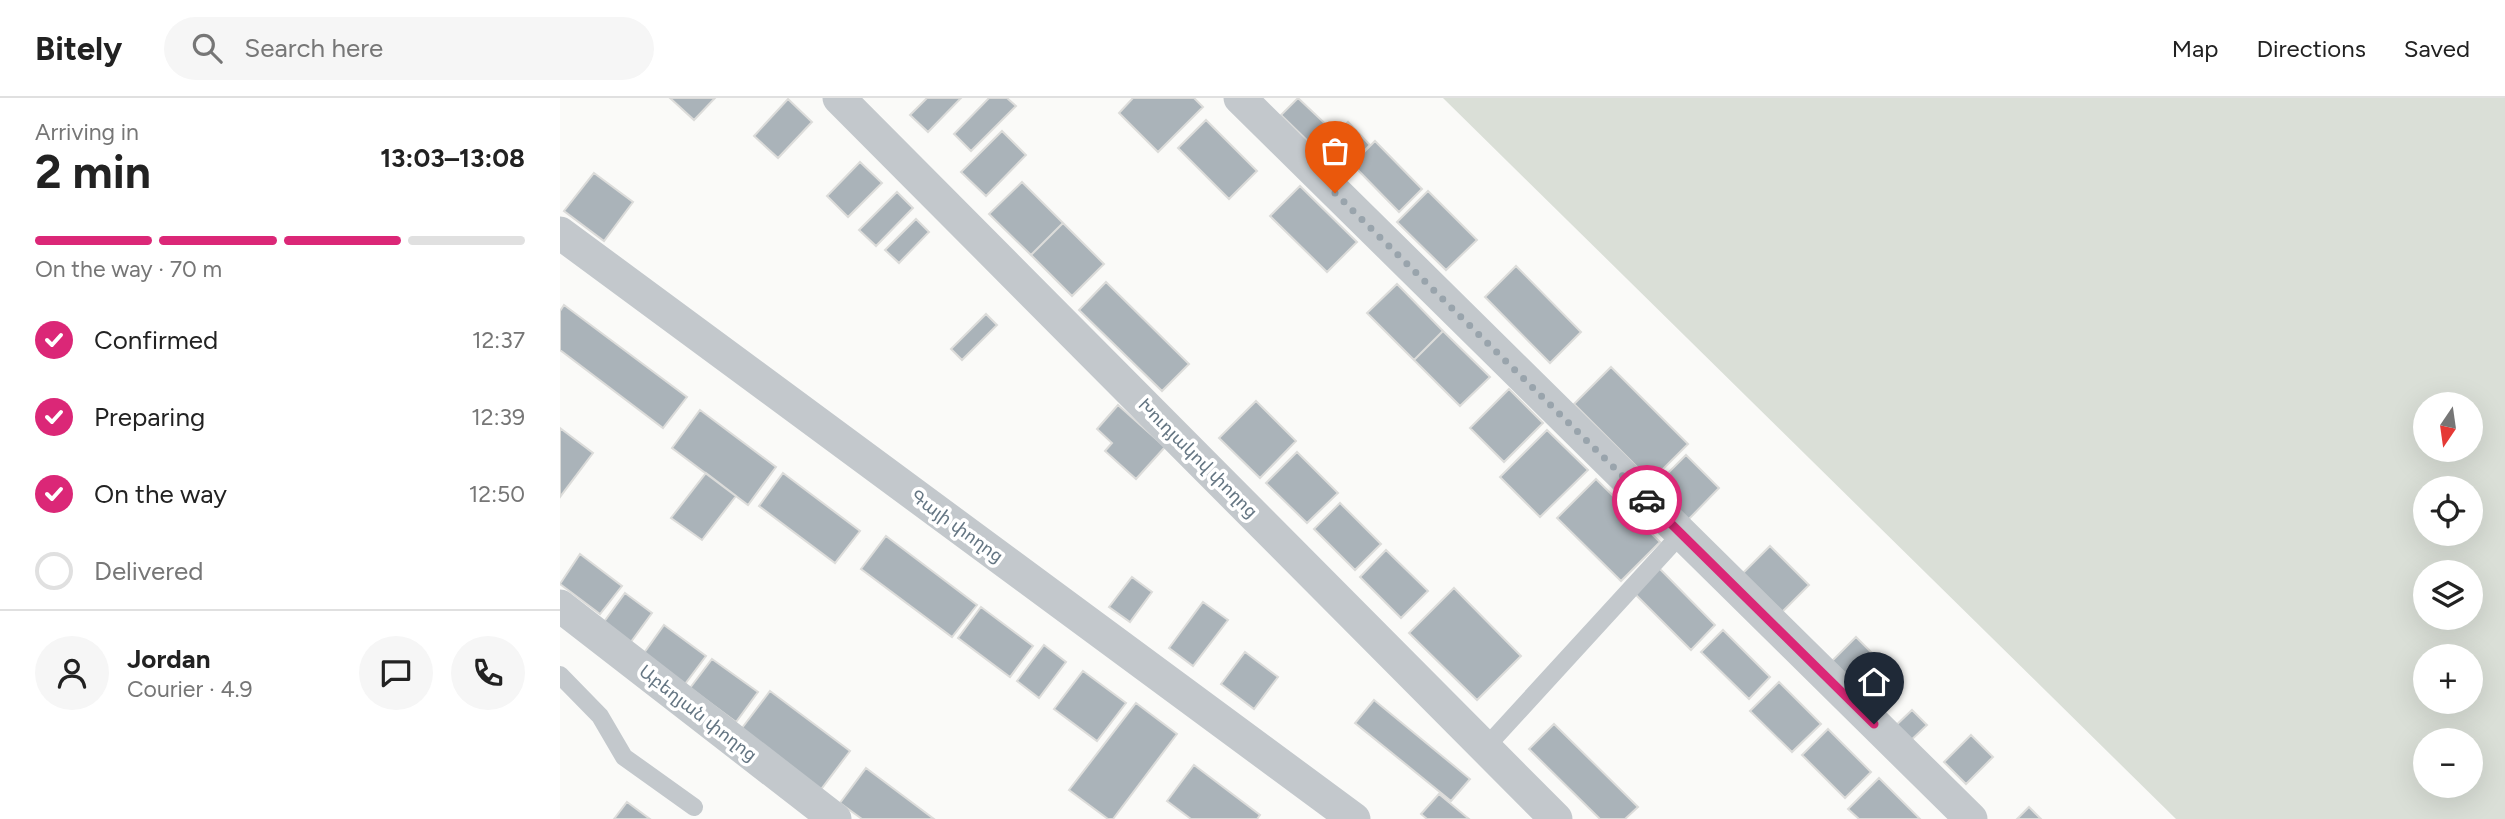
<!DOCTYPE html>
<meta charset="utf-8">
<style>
body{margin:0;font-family:Figtree,"Noto Sans Armenian",sans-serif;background:#f6f6f6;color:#222;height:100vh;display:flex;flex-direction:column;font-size:26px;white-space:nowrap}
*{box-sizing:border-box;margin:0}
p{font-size:23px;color:#767676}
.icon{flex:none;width:38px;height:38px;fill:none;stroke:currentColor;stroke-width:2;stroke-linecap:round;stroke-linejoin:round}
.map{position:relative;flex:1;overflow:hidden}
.sheet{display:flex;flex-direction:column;background:#fff;width:560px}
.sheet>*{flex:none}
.needle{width:46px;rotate:193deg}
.tools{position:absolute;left:1853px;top:294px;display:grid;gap:14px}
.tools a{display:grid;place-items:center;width:70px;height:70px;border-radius:50%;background:#fff;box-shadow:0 7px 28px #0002;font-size:35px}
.pin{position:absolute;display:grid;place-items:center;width:60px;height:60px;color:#fff;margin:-72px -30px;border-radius:50% 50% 50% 0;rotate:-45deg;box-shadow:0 0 7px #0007}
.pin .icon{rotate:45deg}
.courier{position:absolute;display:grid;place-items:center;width:70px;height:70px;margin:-35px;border:5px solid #db2777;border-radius:50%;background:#fff;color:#222;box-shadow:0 2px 9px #0007}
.head em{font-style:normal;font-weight:700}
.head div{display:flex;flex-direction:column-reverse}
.head{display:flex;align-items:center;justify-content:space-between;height:119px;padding:0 35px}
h1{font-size:46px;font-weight:700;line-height:52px}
.bar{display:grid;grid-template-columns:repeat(4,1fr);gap:10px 7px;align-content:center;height:84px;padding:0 35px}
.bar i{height:9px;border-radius:5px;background:#e0e0e0}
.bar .selected{background:#db2777}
.bar p{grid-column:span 4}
.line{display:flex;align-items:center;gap:18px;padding:0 35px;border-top:2px solid #e0e0e0}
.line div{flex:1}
.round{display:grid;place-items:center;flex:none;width:74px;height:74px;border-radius:37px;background:#f6f6f6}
ol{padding:0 35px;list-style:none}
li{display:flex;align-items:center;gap:21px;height:77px}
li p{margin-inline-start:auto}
li .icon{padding:7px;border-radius:50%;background:#db2777;color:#fff;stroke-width:4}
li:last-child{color:#767676}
li i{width:38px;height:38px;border:4px solid #e0e0e0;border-radius:50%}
header{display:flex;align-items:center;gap:42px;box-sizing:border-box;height:98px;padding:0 35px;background:#fff;border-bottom:2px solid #e0e0e0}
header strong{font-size:33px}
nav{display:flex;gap:38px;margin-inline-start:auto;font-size:24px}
.search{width:490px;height:63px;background:#f6f6f6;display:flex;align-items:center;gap:18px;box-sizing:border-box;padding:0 24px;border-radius:38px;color:#767676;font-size:26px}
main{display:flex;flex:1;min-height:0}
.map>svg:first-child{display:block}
</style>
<header>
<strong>Bitely</strong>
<div class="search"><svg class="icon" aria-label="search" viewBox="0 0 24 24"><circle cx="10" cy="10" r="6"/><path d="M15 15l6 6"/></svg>Search here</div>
<nav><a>Map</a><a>Directions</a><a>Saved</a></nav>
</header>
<main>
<section class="sheet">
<div class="head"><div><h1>2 min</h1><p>Arriving in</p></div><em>13:03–13:08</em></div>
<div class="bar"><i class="selected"></i><i class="selected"></i><i class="selected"></i><i></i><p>On the way · 70 m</p></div>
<ol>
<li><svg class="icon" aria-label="check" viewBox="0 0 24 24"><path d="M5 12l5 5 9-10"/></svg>Confirmed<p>12:37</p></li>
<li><svg class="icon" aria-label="check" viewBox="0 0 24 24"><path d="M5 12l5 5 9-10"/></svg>Preparing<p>12:39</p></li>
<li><svg class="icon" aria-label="check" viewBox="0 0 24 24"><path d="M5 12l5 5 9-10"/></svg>On the way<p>12:50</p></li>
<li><i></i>Delivered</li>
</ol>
<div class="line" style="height:126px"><a class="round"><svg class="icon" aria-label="person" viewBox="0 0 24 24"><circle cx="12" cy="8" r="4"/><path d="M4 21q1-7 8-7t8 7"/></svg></a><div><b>Jordan</b><p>Courier · 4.9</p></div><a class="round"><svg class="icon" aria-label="chat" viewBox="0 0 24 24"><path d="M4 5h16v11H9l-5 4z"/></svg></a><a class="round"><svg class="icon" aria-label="phone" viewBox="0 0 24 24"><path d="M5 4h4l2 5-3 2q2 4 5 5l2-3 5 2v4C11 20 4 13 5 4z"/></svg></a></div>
</section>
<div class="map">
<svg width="1945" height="721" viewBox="0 0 1945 721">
<rect width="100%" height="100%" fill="#fafaf8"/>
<path fill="#dadfd7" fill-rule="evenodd" d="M883,0h1062v721h-329zM1866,306h45v46h-45zM1866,390h45v46h-45zM1866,474h45v46h-45zM1866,558h45v46h-45zM1866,642h45v46h-45z"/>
<path fill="#aab3b9" stroke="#dcdcda" stroke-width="2" d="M110,0h45l-21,22z
M367,0h34l-33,34 -18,-17z
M429,0h18l9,8 -45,45 -17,-17z
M573,0h61l9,9 -45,45 -39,-39z
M738,0l37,35 -17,18 -37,-36z
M228,1l24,23 -34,36 -24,-22z
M646,22l51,51 -28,28 -51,-51z
M788,24l22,23 -14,14 -22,-23z
M442,33l24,24 -40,41 -25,-24z
M815,43l47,48 -23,23 -47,-48z
M300,64l22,21 -34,34 -21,-21z
M34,75l39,29 -29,39 -40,-30z
M462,84l41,41 -32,32 -42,-41z
M740,88l57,56 -30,30 -57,-56z
M868,93l49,49 -31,30 -49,-48z
M337,94l16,16 -37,38 -17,-16z
M356,121l13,13 -30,31 -14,-13z
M503,125l41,41 -32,32 -41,-41z
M956,168l65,66 -31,31 -65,-66z
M546,184l83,82 -27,27 -83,-81z
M837,186l46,47 -29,29 -47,-47z
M4,207l123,92 -24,31 -103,-78v-39z
M426,216l11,11 -35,35 -11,-11z
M883,233l47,46 -30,29 -46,-46z
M1051,269l77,77 -37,37 -77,-77z
M949,291l34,34 -39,39 -34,-34z
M696,303l40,40 -36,37 -41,-40z
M558,307l47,42 -29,32 -31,-28 7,-8 -15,-14z
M140,312l76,57 -28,38 -76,-57z
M0,330l33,25 -33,44z
M987,332l41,40 -48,47 -40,-40z
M737,354l41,41 -31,30 -41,-40z
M1126,357l33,33 -34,35 -33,-34z
M146,375l30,23 -34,44 -31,-22z
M223,375l77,58 -25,32 -76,-57z
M1036,381l64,63 -39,39 -64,-63z
M780,405l41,41 -26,26 -41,-41z
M326,438l91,69 -25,32 -91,-68z
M1210,448l39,39 -27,27 -39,-39z
M826,452l42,41 -27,27 -41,-41z
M20,456l42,32 -22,28 -40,-30z
M1099,470l56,57 -24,25 -57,-57z
M572,479l20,15 -22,30 -21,-15z
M894,490l67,68 -44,44 -68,-67z
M65,495l27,20 -24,33 -27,-20z
M643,504l25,18 -35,46 -24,-18z
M421,509l52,39 -23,31 -52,-39z
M104,527l42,31 -21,28 -41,-31z
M1163,532l47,47 -21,22 -48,-47z
M1296,539l37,37 -24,23 -37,-36z
M484,547l22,17 -27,36 -22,-17z
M685,554l33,25 -24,32 -33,-25z
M152,561l46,33 -22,30 -46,-34z
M523,573l43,32 -29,38 -43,-32z
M1219,584l42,42 -29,28 -42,-41z
M210,593l80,60 -31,41 -80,-60z
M814,602l96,79 -19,22 -96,-78z
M576,605l41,31 -64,85h-5l-39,-29z
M1352,612l15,15 -22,21 -15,-15z
M994,626l84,83 -13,12h-25l-71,-70z
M1268,631l43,43 -26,26 -43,-43z
M1411,637l22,22 -27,27 -22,-22z
M634,667l66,50 -3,4h-66l-24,-18z
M306,670l68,51h-72l-22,-16z
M1319,680l41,41h-61l-11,-10z
M879,696l30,25h-42l-6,-5z
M67,704l23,17h-36z
M1469,709l12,12h-24z"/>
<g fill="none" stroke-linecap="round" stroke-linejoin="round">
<path stroke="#c3c8cc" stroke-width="18" d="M0,577l40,41 24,41 70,50
M925,650l196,-214"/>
<path stroke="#c3c8cc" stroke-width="33" d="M279,0l717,721
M680,0l731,721
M0,135l794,586
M0,508l275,213"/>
</g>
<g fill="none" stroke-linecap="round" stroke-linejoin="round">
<path stroke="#99a4ac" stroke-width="7" stroke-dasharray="0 12.6" d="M775,95l312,307"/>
<path stroke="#db2777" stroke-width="9" d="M1087,402l227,224"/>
</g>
<g text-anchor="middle" stroke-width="7" stroke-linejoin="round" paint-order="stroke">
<g font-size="18" fill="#657683" stroke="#fff">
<text transform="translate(638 360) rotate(45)" y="6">Խուդյակով փողոց</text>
<text transform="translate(397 428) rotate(36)" y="6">Գայի փողոց</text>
<text transform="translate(138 615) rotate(38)" y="6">Աբեղյան փողոց</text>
</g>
</g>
</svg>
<div class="tools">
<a><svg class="needle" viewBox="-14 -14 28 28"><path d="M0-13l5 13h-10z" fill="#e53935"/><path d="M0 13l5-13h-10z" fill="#767676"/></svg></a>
<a><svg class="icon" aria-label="locate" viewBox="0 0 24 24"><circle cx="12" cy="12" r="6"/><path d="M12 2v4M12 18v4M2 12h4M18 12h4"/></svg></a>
<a><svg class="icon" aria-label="layers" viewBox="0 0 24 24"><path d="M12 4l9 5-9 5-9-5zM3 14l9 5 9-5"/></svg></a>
<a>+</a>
<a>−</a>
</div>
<div class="pin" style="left:775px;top:95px;background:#ea580c"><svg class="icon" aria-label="bag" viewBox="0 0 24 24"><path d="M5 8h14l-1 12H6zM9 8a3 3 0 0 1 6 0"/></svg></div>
<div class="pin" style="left:1314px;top:626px;background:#1f2937"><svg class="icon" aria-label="home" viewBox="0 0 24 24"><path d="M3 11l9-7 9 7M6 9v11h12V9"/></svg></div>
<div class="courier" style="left:1087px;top:402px"><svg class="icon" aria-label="car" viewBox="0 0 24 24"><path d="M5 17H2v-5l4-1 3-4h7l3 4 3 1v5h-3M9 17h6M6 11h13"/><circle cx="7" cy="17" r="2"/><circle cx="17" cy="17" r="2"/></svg></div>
</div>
</main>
